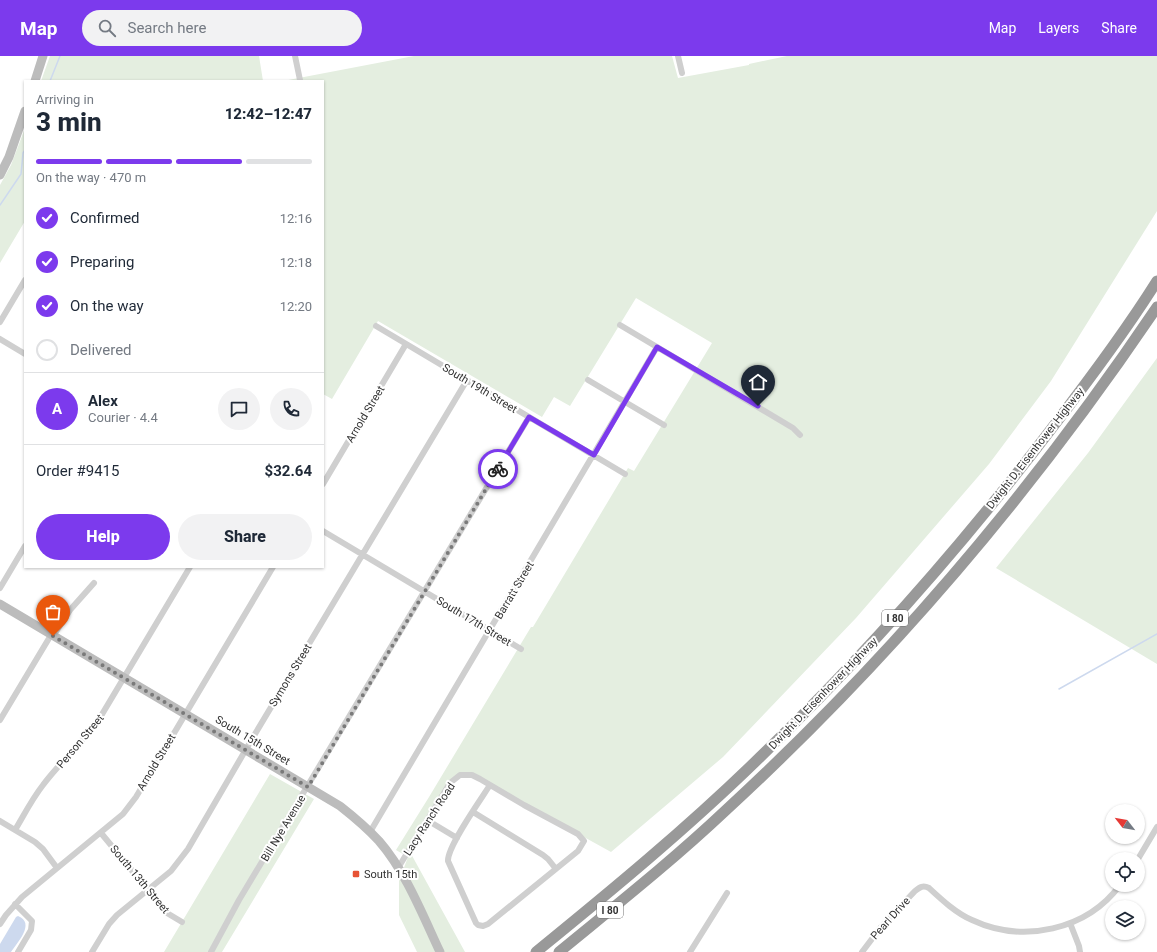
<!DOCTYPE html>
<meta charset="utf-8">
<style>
body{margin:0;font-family:Roboto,sans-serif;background:#f2f2f3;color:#1f2937;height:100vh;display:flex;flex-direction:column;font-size:15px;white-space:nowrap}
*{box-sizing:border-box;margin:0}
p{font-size:13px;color:#747a83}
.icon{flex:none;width:22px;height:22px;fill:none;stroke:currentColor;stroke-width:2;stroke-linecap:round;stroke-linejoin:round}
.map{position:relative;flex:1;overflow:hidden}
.details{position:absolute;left:24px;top:24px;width:300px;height:488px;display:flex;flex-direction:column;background:#fff;border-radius:0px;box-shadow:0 1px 3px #0004}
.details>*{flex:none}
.needle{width:26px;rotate:301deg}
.controls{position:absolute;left:1105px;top:748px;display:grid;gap:8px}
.controls a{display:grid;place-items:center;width:40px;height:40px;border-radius:50%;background:#fff;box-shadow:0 1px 3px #0004;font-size:20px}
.pin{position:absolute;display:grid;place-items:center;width:34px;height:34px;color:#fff;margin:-41px -17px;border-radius:50% 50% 50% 0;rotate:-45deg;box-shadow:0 0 4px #0007}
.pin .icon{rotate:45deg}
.courier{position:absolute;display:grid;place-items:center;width:40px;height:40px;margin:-20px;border:3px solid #7c3aed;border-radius:50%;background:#fff;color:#222;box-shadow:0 1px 5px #0007}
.headline em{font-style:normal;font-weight:800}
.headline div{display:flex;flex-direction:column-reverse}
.headline{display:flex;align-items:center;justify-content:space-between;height:68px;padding:0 12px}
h1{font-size:26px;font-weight:800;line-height:30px}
.bar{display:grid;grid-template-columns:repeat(4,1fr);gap:6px 4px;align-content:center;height:48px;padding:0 12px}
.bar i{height:5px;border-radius:3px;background:#e0e1e3}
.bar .on{background:#7c3aed}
.bar p{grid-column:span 4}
.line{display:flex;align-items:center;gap:10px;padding:0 12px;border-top:1px solid #e0e1e3}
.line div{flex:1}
.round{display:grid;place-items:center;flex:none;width:42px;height:42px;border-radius:21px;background:#f2f2f3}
ol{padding:0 12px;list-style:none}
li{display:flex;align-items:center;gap:12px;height:44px}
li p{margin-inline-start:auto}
li .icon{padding:4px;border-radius:50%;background:#7c3aed;color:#fff;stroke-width:4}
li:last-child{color:#747a83}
li i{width:22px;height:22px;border:2px solid #e0e1e3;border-radius:50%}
.button{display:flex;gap:8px;margin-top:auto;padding:8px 12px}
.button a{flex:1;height:46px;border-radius:24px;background:#7c3aed;color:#fff;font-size:16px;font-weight:800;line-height:46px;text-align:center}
.button a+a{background:#f2f2f3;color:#1f2937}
header{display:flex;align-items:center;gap:24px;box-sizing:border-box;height:56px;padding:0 20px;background:#7c3aed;color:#fff}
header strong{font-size:19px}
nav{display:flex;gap:22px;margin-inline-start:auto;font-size:14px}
.search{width:280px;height:36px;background:#f2f2f3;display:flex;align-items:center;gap:10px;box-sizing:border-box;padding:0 14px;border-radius:22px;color:#747a83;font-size:15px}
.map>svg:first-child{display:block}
</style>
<header>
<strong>Map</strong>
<div class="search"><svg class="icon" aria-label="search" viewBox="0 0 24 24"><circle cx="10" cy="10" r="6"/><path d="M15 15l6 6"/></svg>Search here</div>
<nav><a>Map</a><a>Layers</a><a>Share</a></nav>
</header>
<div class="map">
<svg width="1157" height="896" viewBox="0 0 1157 896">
<rect width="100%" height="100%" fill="#fff"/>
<path fill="#e4eee0" d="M50,0h209l4,25h-222z
M414,0h258l6,22 71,-13v-1l38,-8h370v155l-106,170 -62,83 -133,154 -133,139 -112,95 -139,-77 -17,4 -45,73 55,100h-48l-18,-37v-34l9,-24 -12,-7 33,-53 102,-170h2l95,-159 6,3 78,-128 -76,-45 -66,108 -16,-9 -12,20 -164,-96 -46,78 -9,-5v-313h-40z
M25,72v93l-25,42v-78l11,-20z
M1157,302v306l-161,-96 92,-115z
M270,718l44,25 -92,153h-58z"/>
<path fill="#cdd9ee" d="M18,860c18,7 -1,27 -7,36h-11v-8l16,-27z"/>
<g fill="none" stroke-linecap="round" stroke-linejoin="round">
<path stroke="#cdd9ee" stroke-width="1.5" d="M50,25l10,-25
M0,149l21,-31 2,-21 2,-3
M1059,633l98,-55"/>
<path stroke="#cfcfcf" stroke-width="6" d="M295,0l5,24
M678,0l4,17
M0,266l25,-42
M620,269l173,103 7,7
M376,270l249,148
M0,283l25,15
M588,324l76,45
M323,428l83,-140
M323,475l198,118
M0,532l25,-42
M53,580l17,-26 24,-27
M0,664l51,-85
M473,756l70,43 5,4 8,10
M427,764l30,18
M0,765l35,21 8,7 14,19
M15,774c9,-15 17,-31 28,-45 18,-24 41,-44 58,-69l89,-149
M370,776l287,-485
M101,777l66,80 15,9
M1138,803l19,-32
M398,812l52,-85 10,-8h12l8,4 44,26 54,29 6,7 -6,10 -90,73 -5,2 -5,-1 -2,-2 -28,-62c-1,-14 33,-62 42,-76
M15,848l17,17 -1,9 -13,22
M1070,867l9,23 1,6
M0,868l6,-9 16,-18 101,-83 13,-17 137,-230
M92,896l17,-28 8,-9 54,-44 17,-22 64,-110 215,-359
M211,896l28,-52 290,-483
M690,896l37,-59
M862,896l19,-25 34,-36c5,-4 8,-6 14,-3 13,12 27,25 43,32 51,24 115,10 148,-35"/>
<path stroke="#bcbcbc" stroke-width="9" d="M35,25l8,-25
M0,119l9,-18 16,-46
M0,548l340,202c14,11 27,22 39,35 27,31 44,75 61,111"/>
<path stroke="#999" stroke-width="11" d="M536,896c75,-61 150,-123 219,-190 108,-104 207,-216 297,-334 37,-48 73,-96 105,-147
M559,896c56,-46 113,-91 166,-141 163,-150 308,-320 432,-504"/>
</g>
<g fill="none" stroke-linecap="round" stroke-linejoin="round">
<path stroke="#7a7a7a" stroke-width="4" stroke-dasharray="0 7.2" d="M53,580l255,151 190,-318"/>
<path stroke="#7c3aed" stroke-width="5" d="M498,413l31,-52 65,38 63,-108 101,59"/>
</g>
<rect fill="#e75335" stroke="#fff" stroke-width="1.5" x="352" y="814" width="8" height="8" rx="2"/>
<g text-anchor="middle" stroke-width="4" stroke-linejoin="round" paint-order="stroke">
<g fill="#fff" stroke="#707070" stroke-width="1">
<rect x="882" y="554" width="26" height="16" rx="3"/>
<rect x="597" y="846" width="26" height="16" rx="3"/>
</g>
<g font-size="10" font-weight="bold" fill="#323232">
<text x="895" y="566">I 80</text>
<text x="610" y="858">I 80</text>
</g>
<g font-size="11" fill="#323232" stroke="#fff">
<text transform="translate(480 332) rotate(31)" y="4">South 19th Street</text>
<text transform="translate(365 358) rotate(-59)" y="4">Arnold Street</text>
<text transform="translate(1035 392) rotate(-52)" y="4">Dwight D. Eisenhower Highway</text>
<text transform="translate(514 534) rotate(-59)" y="4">Barratt Street</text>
<text transform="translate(474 565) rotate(31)" y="4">South 17th Street</text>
<text transform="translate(290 619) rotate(-59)" y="4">Symons Street</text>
<text transform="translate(823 637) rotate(-46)" y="4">Dwight D. Eisenhower Highway</text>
<text transform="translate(253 684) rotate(31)" y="4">South 15th Street</text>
<text transform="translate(80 685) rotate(-50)" y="4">Person Street</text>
<text transform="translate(156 706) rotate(-59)" y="4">Arnold Street</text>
<text transform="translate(429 763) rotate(-57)" y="4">Lacy Ranch Road</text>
<text transform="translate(283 772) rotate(-59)" y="4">Bill Nye Avenue</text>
<text transform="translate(140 823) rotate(50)" y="4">South 13th Street</text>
<text transform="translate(890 862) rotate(-48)" y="4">Pearl Drive</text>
</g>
<g font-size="11" fill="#323232" stroke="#fff" text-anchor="start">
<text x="364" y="822">South 15th</text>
</g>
</g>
</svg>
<div class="controls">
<a><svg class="needle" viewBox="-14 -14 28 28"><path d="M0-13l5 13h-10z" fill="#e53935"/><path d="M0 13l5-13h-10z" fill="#747a83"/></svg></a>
<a><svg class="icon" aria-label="locate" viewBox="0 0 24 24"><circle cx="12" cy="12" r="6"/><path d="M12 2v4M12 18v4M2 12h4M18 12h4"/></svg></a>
<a><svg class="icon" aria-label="layers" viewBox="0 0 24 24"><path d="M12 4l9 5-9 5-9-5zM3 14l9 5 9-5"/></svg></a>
</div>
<div class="pin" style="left:53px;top:580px;background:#ea580c"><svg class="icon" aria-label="bag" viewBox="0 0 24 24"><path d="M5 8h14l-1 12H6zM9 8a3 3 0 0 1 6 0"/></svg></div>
<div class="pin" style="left:758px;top:350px;background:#1f2937"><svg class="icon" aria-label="home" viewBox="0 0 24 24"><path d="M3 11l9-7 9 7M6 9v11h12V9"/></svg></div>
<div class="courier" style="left:498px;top:413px"><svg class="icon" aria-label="bike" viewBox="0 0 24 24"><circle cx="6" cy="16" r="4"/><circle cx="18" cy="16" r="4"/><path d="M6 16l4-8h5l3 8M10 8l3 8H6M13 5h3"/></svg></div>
<section class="details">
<div class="headline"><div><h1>3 min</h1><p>Arriving in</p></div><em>12:42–12:47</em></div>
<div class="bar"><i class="on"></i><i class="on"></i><i class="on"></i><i></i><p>On the way · 470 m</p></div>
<ol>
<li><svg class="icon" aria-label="check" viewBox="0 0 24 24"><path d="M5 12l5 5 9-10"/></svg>Confirmed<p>12:16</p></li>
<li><svg class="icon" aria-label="check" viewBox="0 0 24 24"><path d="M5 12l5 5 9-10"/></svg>Preparing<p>12:18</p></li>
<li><svg class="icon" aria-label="check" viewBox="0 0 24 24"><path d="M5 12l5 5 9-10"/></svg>On the way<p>12:20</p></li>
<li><i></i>Delivered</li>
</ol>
<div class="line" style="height:72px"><b class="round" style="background:#7c3aed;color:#fff">A</b><div><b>Alex</b><p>Courier · 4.4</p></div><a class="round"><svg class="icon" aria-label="chat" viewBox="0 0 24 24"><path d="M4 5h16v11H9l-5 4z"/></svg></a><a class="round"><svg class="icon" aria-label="phone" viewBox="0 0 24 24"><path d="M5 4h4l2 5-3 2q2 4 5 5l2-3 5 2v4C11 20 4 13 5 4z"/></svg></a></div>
<div class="line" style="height:52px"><div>Order #9415</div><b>$32.64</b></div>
<div class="button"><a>Help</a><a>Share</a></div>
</section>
</div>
